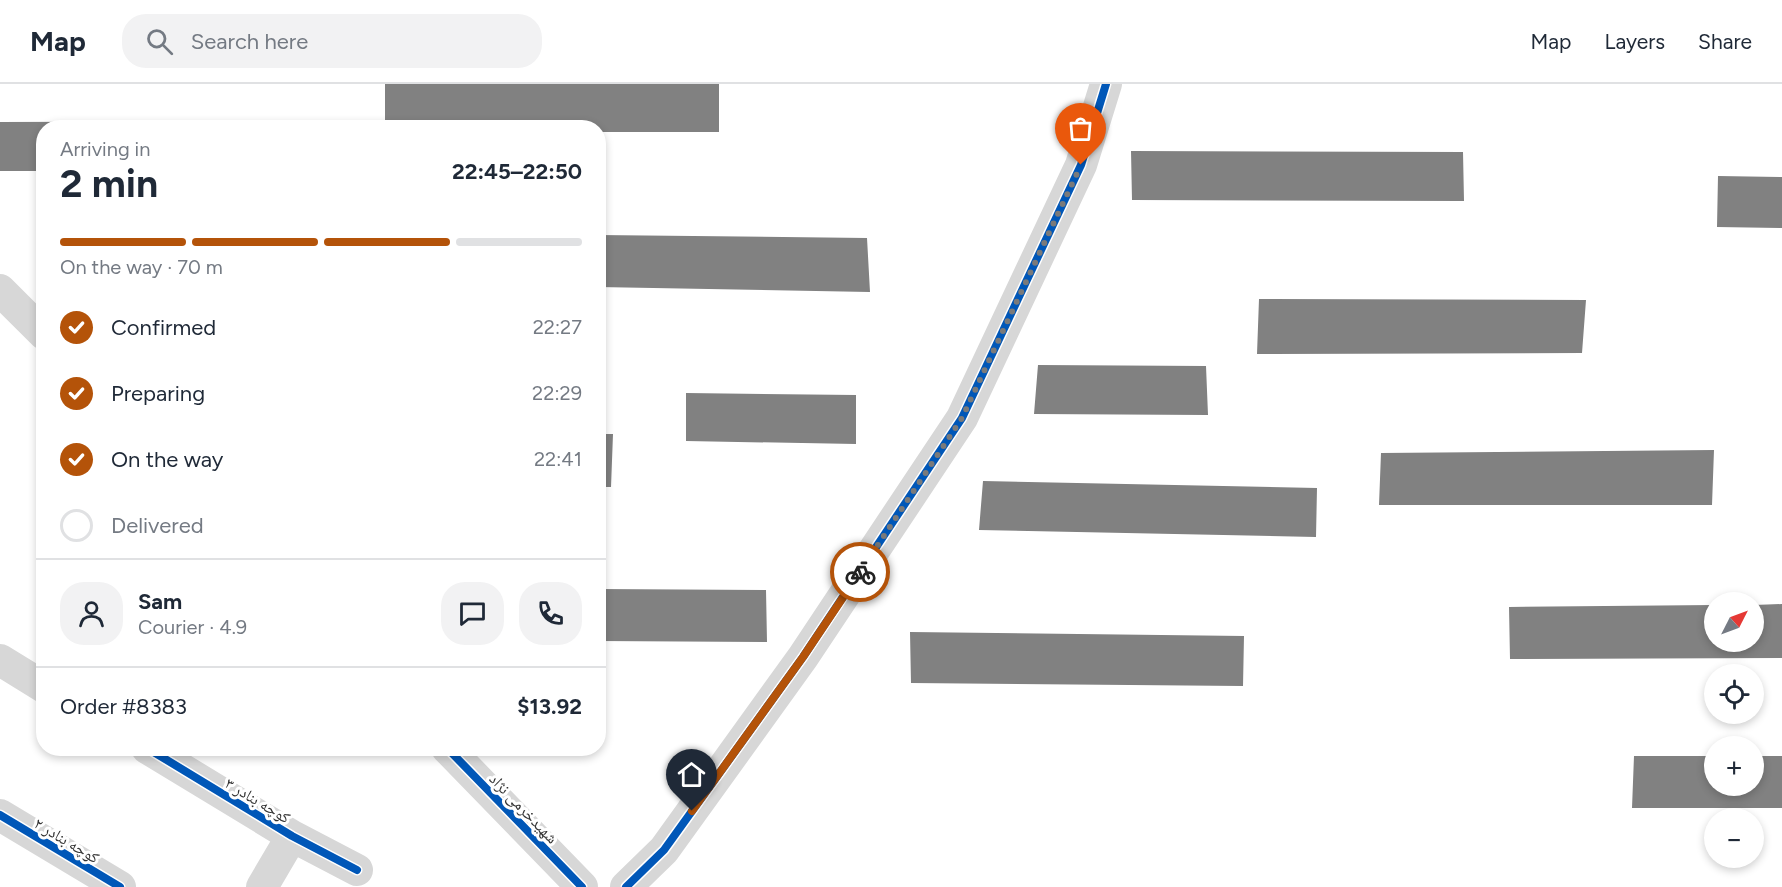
<!DOCTYPE html>
<meta charset="utf-8">
<style>
body{margin:0;font-family:Figtree,"Noto Naskh Arabic",sans-serif;background:#f2f2f3;color:#1f2937;height:100vh;display:flex;flex-direction:column;font-size:22px;white-space:nowrap}
*{box-sizing:border-box;margin:0}
p{font-size:20px;color:#747a83}
.icon{flex:none;width:33px;height:33px;fill:none;stroke:currentColor;stroke-width:2;stroke-linecap:round;stroke-linejoin:round}
.map{position:relative;flex:1;overflow:hidden}
.panel{position:absolute;left:36px;top:36px;width:570px;height:636px;display:flex;flex-direction:column;background:#fff;border-radius:24px;box-shadow:0 3px 9px #0003}
.panel>*{flex:none}
.needle{width:39px;rotate:48deg}
.buttons{position:absolute;left:1704px;top:508px;display:grid;gap:12px}
.buttons a{display:grid;place-items:center;width:60px;height:60px;border-radius:50%;background:#fff;box-shadow:0 3px 9px #0003;font-size:30px}
.pin{position:absolute;display:grid;place-items:center;width:51px;height:51px;color:#fff;margin:-62px -26px;border-radius:50% 50% 50% 0;rotate:-45deg;box-shadow:0 0 6px #0007}
.pin .icon{rotate:45deg}
.courier{position:absolute;display:grid;place-items:center;width:60px;height:60px;margin:-30px;border:4px solid #b45309;border-radius:50%;background:#fff;color:#222;box-shadow:0 2px 8px #0007}
.head em{font-style:normal;font-weight:700}
.head div{display:flex;flex-direction:column-reverse}
.head{display:flex;align-items:center;justify-content:space-between;height:102px;padding:0 24px}
h1{font-size:39px;font-weight:700;line-height:45px}
.bar{display:grid;grid-template-columns:repeat(4,1fr);gap:9px 6px;align-content:center;height:72px;padding:0 24px}
.bar i{height:8px;border-radius:4px;background:#e0e1e3}
.bar .on{background:#b45309}
.bar p{grid-column:span 4}
.line{display:flex;align-items:center;gap:15px;padding:0 24px;border-top:2px solid #e0e1e3}
.line div{flex:1}
.round{display:grid;place-items:center;flex:none;width:63px;height:63px;border-radius:24px;background:#f2f2f3}
ol{padding:0 24px;list-style:none}
li{display:flex;align-items:center;gap:18px;height:66px}
li p{margin-inline-start:auto}
li .icon{padding:6px;border-radius:50%;background:#b45309;color:#fff;stroke-width:4}
li:last-child{color:#747a83}
li i{width:33px;height:33px;border:3px solid #e0e1e3;border-radius:50%}
header{display:flex;align-items:center;gap:36px;box-sizing:border-box;height:84px;padding:0 30px;background:#fff;border-bottom:2px solid #e0e1e3}
header strong{font-size:28px}
nav{display:flex;gap:33px;margin-inline-start:auto;font-size:21px}
.search{width:420px;height:54px;background:#f2f2f3;display:flex;align-items:center;gap:15px;box-sizing:border-box;padding:0 21px;border-radius:24px;color:#747a83;font-size:22px}
.map>svg:first-child{display:block}
</style>
<header>
<strong>Map</strong>
<div class="search"><svg class="icon" aria-label="search" viewBox="0 0 24 24"><circle cx="10" cy="10" r="6"/><path d="M15 15l6 6"/></svg>Search here</div>
<nav><a>Map</a><a>Layers</a><a>Share</a></nav>
</header>
<div class="map">
<svg width="1782" height="803" viewBox="0 0 1782 803">
<rect width="100%" height="100%" fill="#fff"/>
<path fill="#818181" d="M385,0h334v48h-121v-4h-213z
M308,37v7h-264v43h-44v-49z
M1131,67l332,1 1,49 -332,-1z
M1718,92l64,1v51l-65,-1z
M598,151l269,3 3,54 -272,-5z
M1259,215l327,1 -4,53 -325,1z
M1038,281l168,1 2,49 -174,-1z
M686,309l170,2v49l-170,-3z
M598,350h15l-2,53h-13z
M1714,366l-2,55h-333l2,-52z
M983,397l334,7 -1,49 -337,-7z
M598,505l168,1 1,52 -169,-1z
M1782,520v54l-272,1 -1,-52 205,-2v37h40v-37z
M910,548l334,4 -1,50 -332,-3z
M1634,672h80v30h40v-30h28v52h-150z"/>
<g fill="none" stroke-linecap="round" stroke-linejoin="round">
<path stroke="#d7d7d7" stroke-width="32" d="M0,206l44,44
M0,576l44,27
M147,664l145,88 65,34
M447,664l135,139
M0,731l120,72
M262,803l30,-51
M626,803l38,-37 139,-193 159,-239 119,-253 25,-81"/>
<defs>
<path id="cycleway" d="M147,664l145,88 65,34
M447,664l135,139
M0,731l120,72
M626,803l38,-37 139,-193 159,-239 119,-253 25,-81"/>
</defs>
<use href="#cycleway" stroke="#fff" stroke-width="11"/>
<use href="#cycleway" stroke="#0057b8" stroke-width="8"/>
</g>
<g fill="none" stroke-linecap="round" stroke-linejoin="round">
<path stroke="#7a7a7a" stroke-width="6" stroke-dasharray="0 10.8" d="M860,488l102,-154 119,-253"/>
<path stroke="#b45309" stroke-width="8" d="M692,727l111,-154 57,-85"/>
</g>
<g text-anchor="middle" stroke-width="6" stroke-linejoin="round" paint-order="stroke">
<g font-size="16" fill="#333" stroke="#fff">
<text transform="translate(258 716) rotate(31)" y="6">کوچه بنادر ۳</text>
<text transform="translate(524 724) rotate(46)" y="6">شهیدخرمی نژاد</text>
<text transform="translate(67 756) rotate(31)" y="6">کوچه بنادر ۲</text>
</g>
</g>
</svg>
<div class="buttons">
<a><svg class="needle" viewBox="-14 -14 28 28"><path d="M0-13l5 13h-10z" fill="#e53935"/><path d="M0 13l5-13h-10z" fill="#747a83"/></svg></a>
<a><svg class="icon" aria-label="locate" viewBox="0 0 24 24"><circle cx="12" cy="12" r="6"/><path d="M12 2v4M12 18v4M2 12h4M18 12h4"/></svg></a>
<a>+</a>
<a>−</a>
</div>
<div class="pin" style="left:1081px;top:81px;background:#ea580c"><svg class="icon" aria-label="bag" viewBox="0 0 24 24"><path d="M5 8h14l-1 12H6zM9 8a3 3 0 0 1 6 0"/></svg></div>
<div class="pin" style="left:692px;top:727px;background:#1f2937"><svg class="icon" aria-label="home" viewBox="0 0 24 24"><path d="M3 11l9-7 9 7M6 9v11h12V9"/></svg></div>
<div class="courier" style="left:860px;top:488px"><svg class="icon" aria-label="bike" viewBox="0 0 24 24"><circle cx="6" cy="16" r="4"/><circle cx="18" cy="16" r="4"/><path d="M6 16l4-8h5l3 8M10 8l3 8H6M13 5h3"/></svg></div>
<section class="panel">
<div class="head"><div><h1>2 min</h1><p>Arriving in</p></div><em>22:45–22:50</em></div>
<div class="bar"><i class="on"></i><i class="on"></i><i class="on"></i><i></i><p>On the way · 70 m</p></div>
<ol>
<li><svg class="icon" aria-label="check" viewBox="0 0 24 24"><path d="M5 12l5 5 9-10"/></svg>Confirmed<p>22:27</p></li>
<li><svg class="icon" aria-label="check" viewBox="0 0 24 24"><path d="M5 12l5 5 9-10"/></svg>Preparing<p>22:29</p></li>
<li><svg class="icon" aria-label="check" viewBox="0 0 24 24"><path d="M5 12l5 5 9-10"/></svg>On the way<p>22:41</p></li>
<li><i></i>Delivered</li>
</ol>
<div class="line" style="height:108px"><a class="round"><svg class="icon" aria-label="person" viewBox="0 0 24 24"><circle cx="12" cy="8" r="4"/><path d="M4 21q1-7 8-7t8 7"/></svg></a><div><b>Sam</b><p>Courier · 4.9</p></div><a class="round"><svg class="icon" aria-label="chat" viewBox="0 0 24 24"><path d="M4 5h16v11H9l-5 4z"/></svg></a><a class="round"><svg class="icon" aria-label="phone" viewBox="0 0 24 24"><path d="M5 4h4l2 5-3 2q2 4 5 5l2-3 5 2v4C11 20 4 13 5 4z"/></svg></a></div>
<div class="line" style="height:78px"><div>Order #8383</div><b>$13.92</b></div>
</section>
</div>
